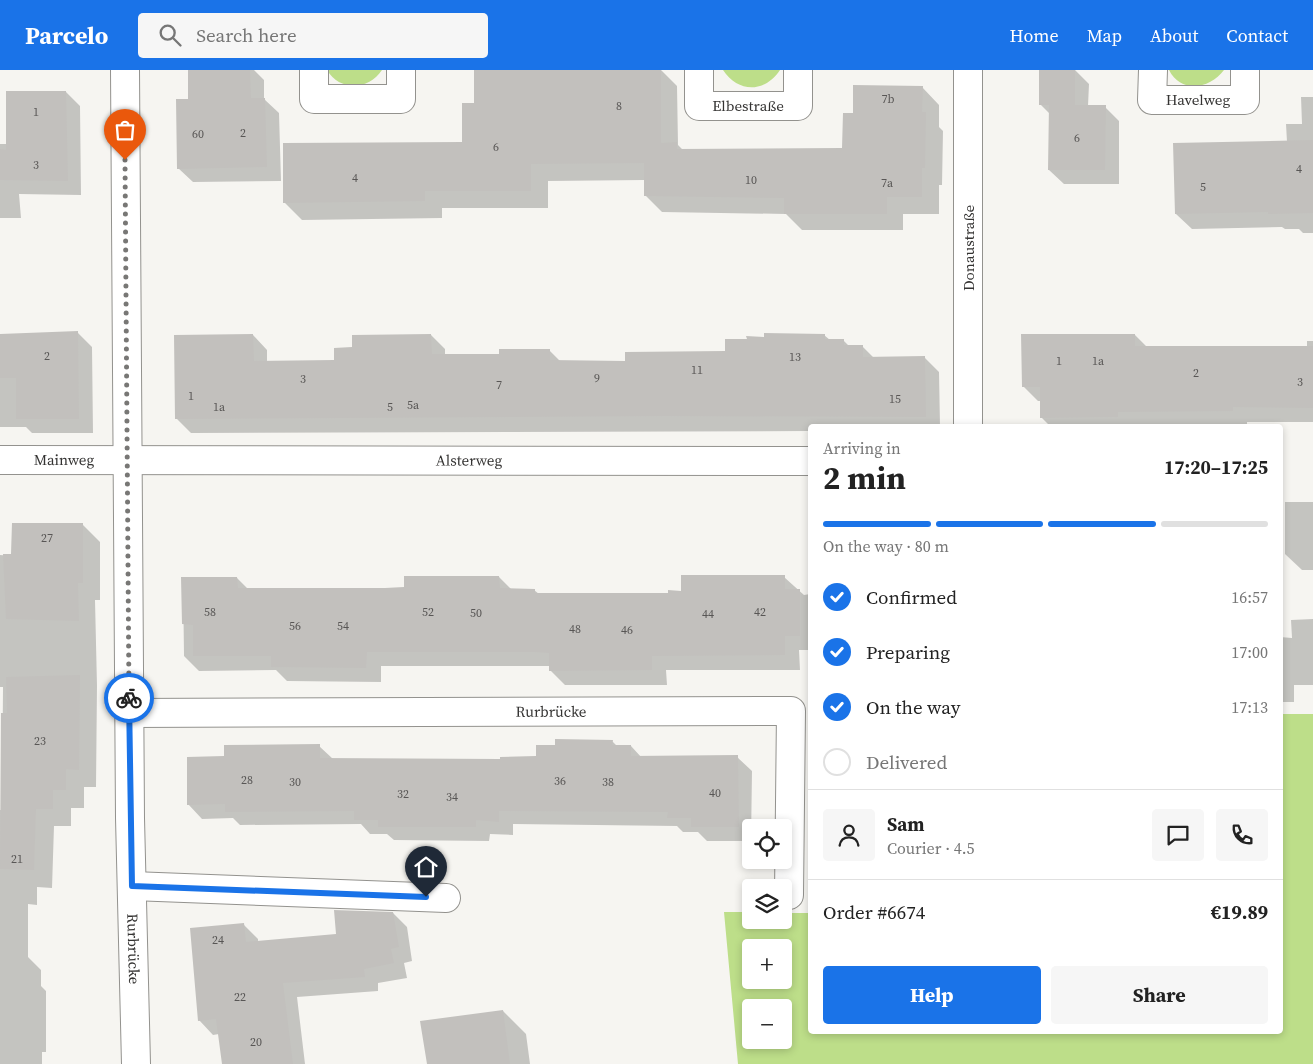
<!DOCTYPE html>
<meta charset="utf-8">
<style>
body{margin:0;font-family:"Source Serif 4",serif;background:#f6f6f6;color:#222;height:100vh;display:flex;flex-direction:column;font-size:19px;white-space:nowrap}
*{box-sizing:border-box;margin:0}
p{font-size:16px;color:#767676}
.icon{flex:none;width:28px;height:28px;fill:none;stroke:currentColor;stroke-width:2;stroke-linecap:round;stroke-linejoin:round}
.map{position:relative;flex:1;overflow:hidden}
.drawer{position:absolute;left:808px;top:354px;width:475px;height:610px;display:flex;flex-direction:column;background:#fff;border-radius:5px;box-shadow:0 2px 8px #0003}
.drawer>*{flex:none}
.buttons{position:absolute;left:742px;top:749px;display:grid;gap:10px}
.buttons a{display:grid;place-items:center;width:50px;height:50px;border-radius:5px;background:#fff;box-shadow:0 2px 8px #0003;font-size:25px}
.pin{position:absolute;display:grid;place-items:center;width:42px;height:42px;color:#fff;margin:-51px -21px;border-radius:50% 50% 50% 0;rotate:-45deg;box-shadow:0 0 5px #0007}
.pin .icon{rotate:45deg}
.courier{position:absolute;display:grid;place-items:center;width:50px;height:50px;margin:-25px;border:4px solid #1a73e8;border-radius:50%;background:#fff;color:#222;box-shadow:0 1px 6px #0007}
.headline em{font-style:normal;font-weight:700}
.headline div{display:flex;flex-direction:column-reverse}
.headline{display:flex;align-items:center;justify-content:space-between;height:85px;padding:0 15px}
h1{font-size:32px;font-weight:700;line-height:38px}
.bar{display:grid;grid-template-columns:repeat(4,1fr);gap:8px 5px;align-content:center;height:60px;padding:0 15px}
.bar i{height:6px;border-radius:4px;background:#e0e0e0}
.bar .selected{background:#1a73e8}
.bar p{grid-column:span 4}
.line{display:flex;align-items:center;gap:12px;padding:0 15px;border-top:1px solid #e0e0e0}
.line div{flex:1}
.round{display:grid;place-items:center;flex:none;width:52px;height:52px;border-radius:5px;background:#f6f6f6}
ol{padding:0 15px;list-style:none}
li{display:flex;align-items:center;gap:15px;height:55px}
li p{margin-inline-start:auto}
li .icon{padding:5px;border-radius:50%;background:#1a73e8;color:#fff;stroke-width:4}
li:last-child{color:#767676}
li i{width:28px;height:28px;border:2px solid #e0e0e0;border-radius:50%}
.button{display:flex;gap:10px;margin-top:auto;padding:10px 15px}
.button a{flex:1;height:58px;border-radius:5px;background:#1a73e8;color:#fff;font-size:20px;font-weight:700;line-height:58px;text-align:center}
.button a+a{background:#f6f6f6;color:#222}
header{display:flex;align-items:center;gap:30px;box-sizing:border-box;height:70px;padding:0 25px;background:#1a73e8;color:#fff}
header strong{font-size:24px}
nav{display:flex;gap:28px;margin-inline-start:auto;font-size:18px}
.search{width:350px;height:45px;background:#f6f6f6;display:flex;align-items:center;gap:12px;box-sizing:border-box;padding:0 18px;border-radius:5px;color:#767676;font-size:19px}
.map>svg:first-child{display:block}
</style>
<header>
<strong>Parcelo</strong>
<div class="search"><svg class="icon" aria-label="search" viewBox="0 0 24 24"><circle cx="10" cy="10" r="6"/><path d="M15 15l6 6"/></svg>Search here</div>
<nav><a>Home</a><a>Map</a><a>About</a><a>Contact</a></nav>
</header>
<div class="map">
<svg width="1313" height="994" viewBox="0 0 1313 994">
<rect width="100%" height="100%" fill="#f6f5f1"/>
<path fill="#bdde89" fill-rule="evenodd" d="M327,0h55c-13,20 -42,22 -55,0z
M723,0h57c-15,23 -42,23 -57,0z
M1169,0h55c-14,19 -43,24 -55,0z
M1280,644h33v350h-575l-14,-152h27v8h33v-7h26v118h470zM751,878h33v32h-33zM751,938h33v32h-33z"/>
<path fill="#0003" d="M189,0h65l10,10v19l15,14 2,68 -88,1 -15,-14 11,-68z
M476,0h185l16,16 1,59 5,5 161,-1 10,-35 68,-27 17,18v22l4,4 -1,54h-3v29h-36v16h-101l-16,-16 -124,-2 -17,-17v-15l-97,1v27h-106v10l-140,2 -18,-18 179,-59 12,-39z
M1040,0h35l14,14 -1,22 17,1 14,14v63h-55l-15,-14 1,-56 -10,-10z
M66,22l14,14 1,89 -62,-1 2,24h-21v-74h8z
M1301,27h12v136h-10l-4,-4h-14l-3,-2 -90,2 -16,-15 111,-72 -1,-18h16z
M78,263l14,14 1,86h-61l-6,-6h-26v-92z
M253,265l14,15v12l68,-1 19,-12 77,-14 14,14v6h55l49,-5 11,11 66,1 100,-10 22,-11 76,-6 6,5h13l7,7 12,-1 12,12h51l14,14 1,54h-130v5l-619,2 -14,-14z
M1135,265l12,12h160v-6h6v81h-66v4h-197l-9,-9v-16h-3l-15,-15z
M1285,432h28v68h-11l-17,-16z
M82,454l18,18v58h-5l2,86 -1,101h-12v21h-13v18h-17l-2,62 -15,-1v18l-9,-1v53l13,13v16l5,5v61h-4v12h-42v-254h2l1,-123h-3v-132l13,1z
M499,507l13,13h22l5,4h130l115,-17 20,18 6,-1v56h-11l1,20h-134l1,15h-102l-15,-15v-4h-169v16l-94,-1 -11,-11 -77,1 -15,-15 -1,-77 54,-1 11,11 137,1z
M1313,549v66h-19v17h-14v-65l12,1 -1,-18z
M612,671l5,5h14l11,12 95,-1 15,14 -1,70h-44l-9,-9h-15l-6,-6 -164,-2v11l-23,-1 -1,7 -95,-1 -7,-6h-17l-9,-10 -121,1 -7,-7 -31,1 -14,-15 38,-46 93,-12 14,13 168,1 36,-2 19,-12z
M393,843l14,14 5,34 -8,2 3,15 -29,5v8l-81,6 8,67h-82l-4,-30 -6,1 -14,-15 45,-95 14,14v3l79,-7z
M503,941l23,23 4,30h-102z"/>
<path fill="#c2c0bd" d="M188,0h62l1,28h14l2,69 -90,2 -1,-70h12z
M474,0h187v73l16,-1v7l165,-1 1,-35h10v-28l70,1 -1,26h4l-1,56h-3v29h-35v17h-103v-16l-140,-2v-33l-113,1v27h-106v10l-142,2v-60l179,-1v-39h12z
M1039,0h36v35h31l-1,65h-57l1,-65h3h-13z
M6,21h60l2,90 -68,-1v-31l6,1z
M1313,70v73l-45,1v-2l-93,2 -2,-71z
M78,261l1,88h-63v-41h-16v-44z
M764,263l61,1v5h19v6h19v12l62,-1 1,61 -260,-1 -491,3 -1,-84 79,-1 1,27 80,-1v-12l18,-1v-12l79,-1 1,20h67v-5h51v11l75,1v-9l100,-1v-12h22l-1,-3 18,1z
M1021,264h114v12h178v62l-80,-1v4l-115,1v5l-78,1v-31h-18z
M12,453h71v60h-5l1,38 -73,-2 -3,-65h8z
M681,505h104v14h15v47h-15v19l-133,1v14l-103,1v-18l-14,-1h-168l-1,16 -95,-1v-11h-78v-31l-11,-1 -1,-47h56l1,11h147l19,-1v-11h95l1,12 35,1v4h133v-3l13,1z
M80,605l-1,95 -13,-1v21h-13v19h-17l-2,61 -34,-1 1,-156h6l-1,-36z
M555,669l58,1 -1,5h19v11l107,-1 1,72h-48v-9h-24l1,-6 -169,-1v11l-23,-2v7h-98v-7h-24v-9l-129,1v-8l-38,1v-48l37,-1v-11l96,-1v14l180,1v-2l36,-1v-11h19z
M334,840l59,2 6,35 -8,2 3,14 -30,6 1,8 -82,6 10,81h-71l-6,-45 -18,2 -8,-93 54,-5 2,19 90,-8z
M503,940l7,54h-83l-7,-43z"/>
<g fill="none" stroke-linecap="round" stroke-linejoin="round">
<defs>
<g id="minor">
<path id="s1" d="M125,0l5,748 6,246"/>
<path d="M314,0v29h87v-29"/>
<path id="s2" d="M699,0v36h99v-36"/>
<path id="s3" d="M1153,0l-1,30h93v-30"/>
<path d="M968,356v-356"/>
<path id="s4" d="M0,390l810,1"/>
<path id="s5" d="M129,643l662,-2 -2,184"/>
<path d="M132,816l314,12"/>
</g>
</defs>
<use href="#minor" stroke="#93928e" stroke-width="30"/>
<use href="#minor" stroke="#fff" stroke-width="28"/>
</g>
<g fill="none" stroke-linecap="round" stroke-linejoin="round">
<path stroke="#787775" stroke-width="5" stroke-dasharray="0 9" d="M125,90l4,538"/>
<path stroke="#1a73e8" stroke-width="6" d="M129,628l3,188 294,11"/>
</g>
<g text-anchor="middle" stroke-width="5" stroke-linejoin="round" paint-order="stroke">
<g font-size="12" fill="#585655">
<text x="888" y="33">7b</text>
<text x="619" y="40">8</text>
<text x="36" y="46">1</text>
<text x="243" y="67">2</text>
<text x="198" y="68">60</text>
<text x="1077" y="72">6</text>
<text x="496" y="81">6</text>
<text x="36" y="99">3</text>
<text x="1299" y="103">4</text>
<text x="355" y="112">4</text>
<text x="751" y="114">10</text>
<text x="887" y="117">7a</text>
<text x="1203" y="121">5</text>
<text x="47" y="290">2</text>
<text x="795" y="291">13</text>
<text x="1059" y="295">1</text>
<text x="1098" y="295">1a</text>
<text x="697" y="304">11</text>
<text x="1196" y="307">2</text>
<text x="597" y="312">9</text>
<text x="303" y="313">3</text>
<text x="1300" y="316">3</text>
<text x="499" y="319">7</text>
<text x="191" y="330">1</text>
<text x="895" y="333">15</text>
<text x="413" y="339">5a</text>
<text x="219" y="341">1a</text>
<text x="390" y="341">5</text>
<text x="47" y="472">27</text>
<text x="210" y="546">58</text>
<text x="428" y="546">52</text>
<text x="760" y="546">42</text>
<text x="476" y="547">50</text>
<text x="708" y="548">44</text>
<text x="295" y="560">56</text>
<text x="343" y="560">54</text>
<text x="575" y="563">48</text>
<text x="627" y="564">46</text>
<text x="40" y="675">23</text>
<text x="247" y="714">28</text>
<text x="560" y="715">36</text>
<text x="295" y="716">30</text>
<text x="608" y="716">38</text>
<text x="715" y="727">40</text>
<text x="403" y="728">32</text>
<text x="452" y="731">34</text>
<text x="17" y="793">21</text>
<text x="218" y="874">24</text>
<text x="240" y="931">22</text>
<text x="256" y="976">20</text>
</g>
<g font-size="15" fill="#343332" stroke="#fff">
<text dy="5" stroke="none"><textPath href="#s3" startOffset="76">Havelweg</textPath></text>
<text dy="5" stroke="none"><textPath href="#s2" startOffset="85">Elbestraße</textPath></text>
<text transform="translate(969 178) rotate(-90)" y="5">Donaustraße</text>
<text dy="5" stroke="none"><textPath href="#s4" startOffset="64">Mainweg</textPath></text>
<text dy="5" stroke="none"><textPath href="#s4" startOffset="469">Alsterweg</textPath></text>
<text dy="5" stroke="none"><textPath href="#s5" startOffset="422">Rurbrücke</textPath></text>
<text dy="5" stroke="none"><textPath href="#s1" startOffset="879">Rurbrücke</textPath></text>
</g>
</g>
</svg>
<div class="buttons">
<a><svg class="icon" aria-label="locate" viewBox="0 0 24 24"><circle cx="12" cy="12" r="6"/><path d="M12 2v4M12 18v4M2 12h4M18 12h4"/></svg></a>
<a><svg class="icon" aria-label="layers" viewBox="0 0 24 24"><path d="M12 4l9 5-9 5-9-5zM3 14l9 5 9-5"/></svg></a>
<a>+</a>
<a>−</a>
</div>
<div class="pin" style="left:125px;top:90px;background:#ea580c"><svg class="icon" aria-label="bag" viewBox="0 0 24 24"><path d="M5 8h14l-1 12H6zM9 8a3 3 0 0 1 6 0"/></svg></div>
<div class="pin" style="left:426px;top:827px;background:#1f2937"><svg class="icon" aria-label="home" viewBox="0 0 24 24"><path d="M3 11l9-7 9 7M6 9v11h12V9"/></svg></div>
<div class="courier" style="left:129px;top:628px"><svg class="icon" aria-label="bike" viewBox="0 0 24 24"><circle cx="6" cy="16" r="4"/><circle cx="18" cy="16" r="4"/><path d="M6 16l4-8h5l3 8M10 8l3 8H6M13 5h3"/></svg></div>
<section class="drawer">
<div class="headline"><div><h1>2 min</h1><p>Arriving in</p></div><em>17:20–17:25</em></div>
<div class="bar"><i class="selected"></i><i class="selected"></i><i class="selected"></i><i></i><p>On the way · 80 m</p></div>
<ol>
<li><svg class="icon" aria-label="check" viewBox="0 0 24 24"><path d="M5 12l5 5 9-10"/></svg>Confirmed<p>16:57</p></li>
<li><svg class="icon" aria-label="check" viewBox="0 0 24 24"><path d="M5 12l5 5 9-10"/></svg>Preparing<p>17:00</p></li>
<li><svg class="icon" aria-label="check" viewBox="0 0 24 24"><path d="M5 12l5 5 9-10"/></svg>On the way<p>17:13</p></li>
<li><i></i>Delivered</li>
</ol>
<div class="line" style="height:90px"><a class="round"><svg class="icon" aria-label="person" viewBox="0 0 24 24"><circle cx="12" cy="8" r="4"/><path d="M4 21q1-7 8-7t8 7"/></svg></a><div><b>Sam</b><p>Courier · 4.5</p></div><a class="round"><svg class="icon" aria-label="chat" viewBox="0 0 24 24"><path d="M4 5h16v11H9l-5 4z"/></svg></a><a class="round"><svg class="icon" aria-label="phone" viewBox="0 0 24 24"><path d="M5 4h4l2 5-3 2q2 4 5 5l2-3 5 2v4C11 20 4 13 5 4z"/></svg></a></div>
<div class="line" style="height:65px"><div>Order #6674</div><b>€19.89</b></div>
<div class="button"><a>Help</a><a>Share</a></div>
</section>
</div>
